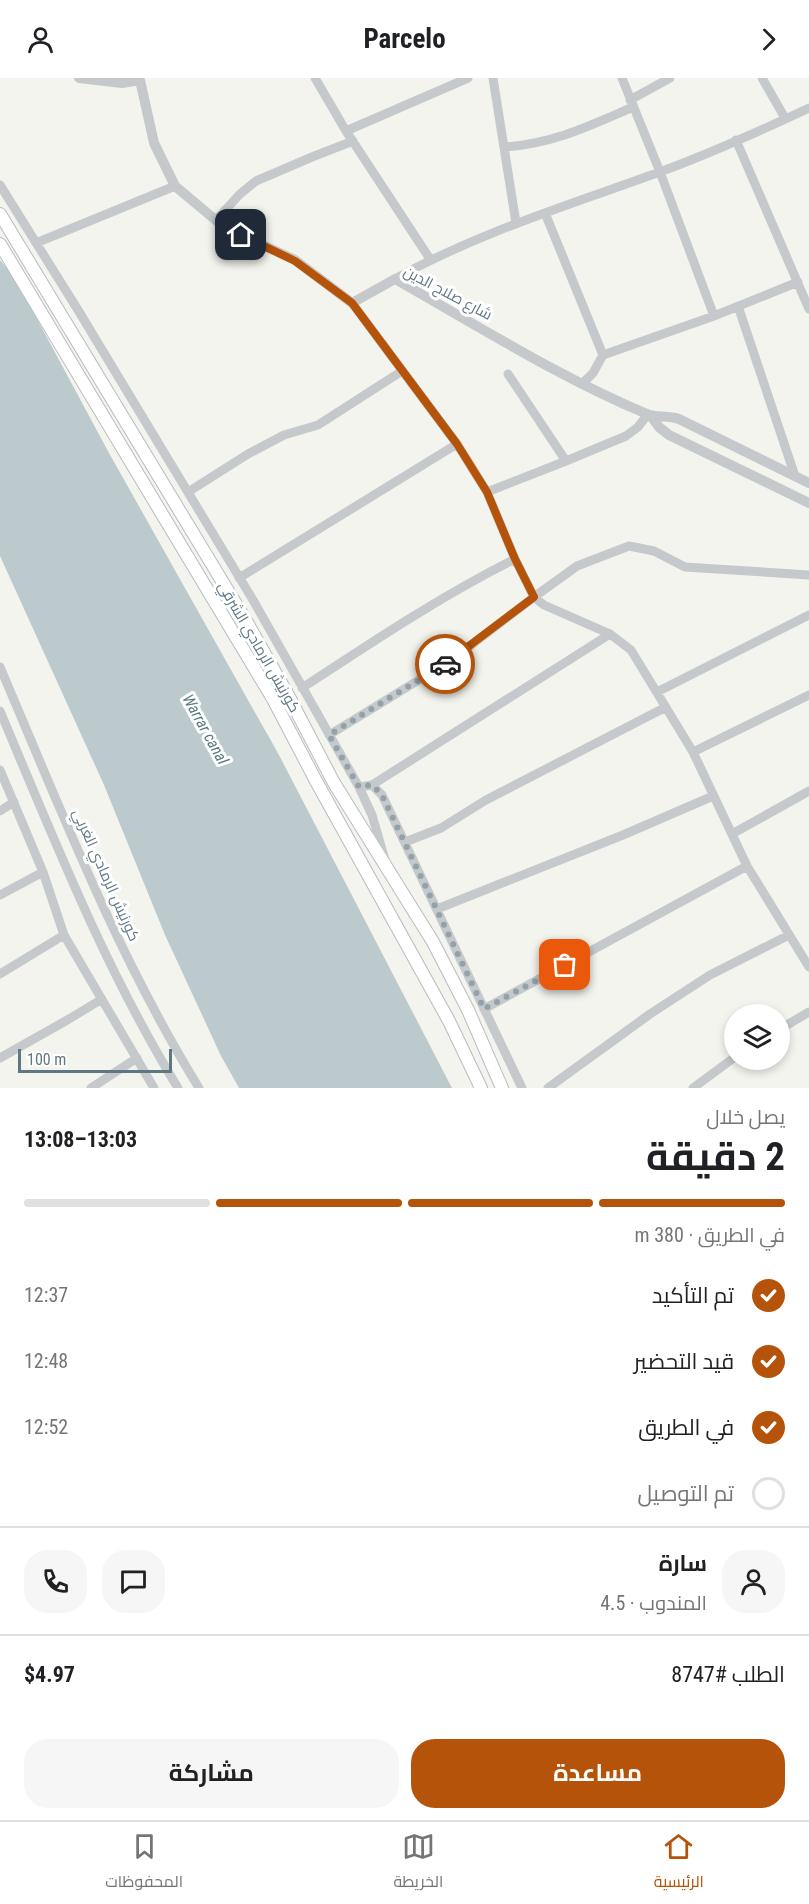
<!DOCTYPE html>
<html lang="ar">
<meta charset="utf-8">
<style>
body{margin:0;font-family:"Roboto Condensed",Cairo,sans-serif;background:#f6f6f6;color:#202124;direction:rtl;height:100vh;display:flex;flex-direction:column;font-size:22px;white-space:nowrap}
*{box-sizing:border-box;margin:0}
p{font-size:20px;color:#757577}
.icon{flex:none;width:33px;height:33px;fill:none;stroke:currentColor;stroke-width:2;stroke-linecap:round;stroke-linejoin:round}
.map{position:relative;height:1010px;overflow:hidden;direction:ltr}
.sheet{display:flex;flex-direction:column;background:#fff;flex:1}
.sheet>*{flex:none}
.controls{position:absolute;left:724px;top:926px;display:grid;gap:12px}
.controls a{display:grid;place-items:center;width:66px;height:66px;border-radius:50%;background:#fff;box-shadow:0 3px 9px #0003;font-size:30px}
.scale{position:absolute;left:18px;bottom:15px;width:154px;box-sizing:border-box;padding-left:6px;border:3px solid #5f7683;border-top:0;font-size:16px;line-height:21px;white-space:nowrap;color:#5f7683;-webkit-text-stroke:4px #fff;paint-order:stroke}
.pin{position:absolute;display:grid;place-items:center;width:51px;height:51px;color:#fff;margin:-26px;border-radius:12px;box-shadow:0 3px 9px #0006}
.courier{position:absolute;display:grid;place-items:center;width:60px;height:60px;margin:-30px;border:4px solid #b45309;border-radius:50%;background:#fff;color:#222;box-shadow:0 2px 8px #0007}
.overview em{font-style:normal;font-weight:700}
.overview div{display:flex;flex-direction:column-reverse}
.overview{display:flex;align-items:center;justify-content:space-between;height:102px;padding:0 24px}
h1{font-size:39px;font-weight:700;line-height:45px}
.bar{display:grid;grid-template-columns:repeat(4,1fr);gap:9px 6px;align-content:center;height:72px;padding:0 24px}
.bar i{height:8px;border-radius:4px;background:#e0e0e0}
.bar .current{background:#b45309}
.bar p{grid-column:span 4}
.line{display:flex;align-items:center;gap:15px;padding:0 24px;border-top:2px solid #e0e0e0}
.line div{flex:1}
.round{display:grid;place-items:center;flex:none;width:63px;height:63px;border-radius:24px;background:#f6f6f6}
ol{padding:0 24px;list-style:none}
li{display:flex;align-items:center;gap:18px;height:66px}
li p{margin-inline-start:auto}
li .icon{padding:6px;border-radius:50%;background:#b45309;color:#fff;stroke-width:4}
li:last-child{color:#757577}
li i{width:33px;height:33px;border:3px solid #e0e0e0;border-radius:50%}
.primary-button{display:flex;gap:12px;margin-top:auto;padding:12px 24px}
.primary-button a{flex:1;height:69px;border-radius:24px;background:#b45309;color:#fff;font-size:24px;font-weight:700;line-height:69px;text-align:center}
.primary-button a+a{background:#f6f6f6;color:#202124}
header{display:flex;justify-content:space-between;align-items:center;height:78px;padding:0 24px;background:#fff;font-size:27px;font-weight:700}
.tab-bar{display:flex;justify-content:space-around;align-items:center;height:84px;border-top:2px solid #e0e0e0;background:#fff;font-size:16px;color:#757577}
.tab-bar a{display:grid;justify-items:center;gap:3px}
.tab-bar .current{color:#b45309}
.map>svg:first-child{display:block}
</style>
<header><svg class="icon" aria-label="forward" viewBox="0 0 24 24"><path d="M9 5l7 7-7 7"/></svg>Parcelo<svg class="icon" aria-label="person" viewBox="0 0 24 24"><circle cx="12" cy="8" r="4"/><path d="M4 21q1-7 8-7t8 7"/></svg></header>
<div class="map">
<svg width="809" height="1010" viewBox="0 0 809 1010">
<rect width="100%" height="100%" fill="#f4f4ef"/>
<path fill="#bccace" d="M0,182l15,18 94,175 170,302 173,333h-213l-18,-32 -56,-121 -61,-150 -104,-229z"/>
<g fill="none" stroke-linecap="round" stroke-linejoin="round">
<defs>
<path id="secondary" d="M0,136l245,405 43,76 46,88 99,159 35,68 34,78
M0,166l273,455 43,82 133,240 32,67"/>
</defs>
<use href="#secondary" stroke="#b6bcc0" stroke-width="14"/>
<path stroke="#c5c9cb" stroke-width="9" d="M315,0l31,53 84,128
M493,0l23,145
M622,0l38,94 54,144
M762,0l23,40
M630,22l40,-22
M346,53l122,-53
M736,62l73,169
M504,69c49,-3 85,-21 129,-40
M0,107l78,125 175,290 106,187 13,28 13,45
M545,135l58,142
M216,142l24,-26 16,-13 56,-24 41,-16
M36,165l139,-57
M395,201c82,-46 174,-74 262,-106 52,-19 103,-42 152,-65
M352,225l105,141 30,48 28,67 19,38 10,8 66,29 21,16 62,102 54,114 62,101
M738,228l57,170
M508,296l58,87
M582,306l11,-11 10,-18 111,-39 84,-34
M188,414l60,-38 36,-19 34,-10 84,-54
M487,414l79,-31 60,-25 12,-9 10,-13
M239,500l218,-134
M0,589c61,143 117,288 199,421
M302,610c70,-46 139,-92 213,-129
M657,614l152,-77
M0,633c54,128 105,258 178,377
M329,657l124,-76 81,-62 43,-31 52,-20 25,5 31,16 124,8
M693,674l116,-57
M0,692l43,102 21,63 90,153
M372,707l238,-151
M359,709l13,-2 10,10 140,293
M0,733l14,-9
M732,756l77,-43
M405,764l36,-14 45,-28 180,-93
M0,817l43,-23
M437,831l186,-74 90,-39
M0,896l64,-39
M484,931l263,-143
M780,951l29,-17
M0,980l69,-39 33,-20
M91,1010l46,-30
M548,1010l102,-74 60,-39 79,-40
M693,1010l42,-31"/>
<path stroke="#c5c9cb" stroke-width="10" d="M79,0l43,5 18,-3 14,63 21,43 49,41 71,33 57,43 43,-24c83,47 164,98 252,135 9,4 21,1 32,5l130,64
M651,338l8,11 10,8 140,68"/>
<use href="#secondary" stroke="#fff" stroke-width="12"/>
</g>
<g fill="none" stroke-linecap="round" stroke-linejoin="round">
<path stroke="#93a2a9" stroke-width="6" stroke-dasharray="0 10.8" d="M445,586l-116,71 30,52 13,-2 10,10 102,214 81,-44"/>
<path stroke="#b45309" stroke-width="8" d="M241,157l54,26 57,42 105,141 30,48 28,67 19,38 -89,67"/>
</g>
<g text-anchor="middle" stroke-width="6" stroke-linejoin="round" paint-order="stroke">
<g font-size="15" fill="#5f7683" stroke="#fff">
<text transform="translate(448 215) rotate(28)" y="5">شارع صلاح الدين</text>
<text transform="translate(259 569) rotate(60)" y="5">كورنيش الرمادي الشرقي</text>
<text transform="translate(106 797) rotate(66)" y="5">كورنيش الرمادي الغربي</text>
</g>
<g font-size="16" font-style="italic" fill="#5b7982" stroke="#fff">
<text transform="translate(206 651) rotate(61)" y="6">Warrar canal</text>
</g>
</g>
</svg>
<div class="controls">
<a><svg class="icon" aria-label="layers" viewBox="0 0 24 24"><path d="M12 4l9 5-9 5-9-5zM3 14l9 5 9-5"/></svg></a>
</div>
<div class="scale">100 m</div>
<div class="pin" style="left:565px;top:887px;background:#ea580c"><svg class="icon" aria-label="bag" viewBox="0 0 24 24"><path d="M5 8h14l-1 12H6zM9 8a3 3 0 0 1 6 0"/></svg></div>
<div class="pin" style="left:241px;top:157px;background:#1f2937"><svg class="icon" aria-label="home" viewBox="0 0 24 24"><path d="M3 11l9-7 9 7M6 9v11h12V9"/></svg></div>
<div class="courier" style="left:445px;top:586px"><svg class="icon" aria-label="car" viewBox="0 0 24 24"><path d="M5 17H2v-5l4-1 3-4h7l3 4 3 1v5h-3M9 17h6M6 11h13"/><circle cx="7" cy="17" r="2"/><circle cx="17" cy="17" r="2"/></svg></div>
</div>
<section class="sheet">
<div class="overview"><div><h1>2 دقيقة</h1><p>يصل خلال</p></div><em>13:03–13:08</em></div>
<div class="bar"><i class="current"></i><i class="current"></i><i class="current"></i><i></i><p>في الطريق · 380 m</p></div>
<ol>
<li><svg class="icon" aria-label="check" viewBox="0 0 24 24"><path d="M5 12l5 5 9-10"/></svg>تم التأكيد<p>12:37</p></li>
<li><svg class="icon" aria-label="check" viewBox="0 0 24 24"><path d="M5 12l5 5 9-10"/></svg>قيد التحضير<p>12:48</p></li>
<li><svg class="icon" aria-label="check" viewBox="0 0 24 24"><path d="M5 12l5 5 9-10"/></svg>في الطريق<p>12:52</p></li>
<li><i></i>تم التوصيل</li>
</ol>
<div class="line" style="height:108px"><a class="round"><svg class="icon" aria-label="person" viewBox="0 0 24 24"><circle cx="12" cy="8" r="4"/><path d="M4 21q1-7 8-7t8 7"/></svg></a><div><b>سارة</b><p>المندوب · 4.5</p></div><a class="round"><svg class="icon" aria-label="chat" viewBox="0 0 24 24"><path d="M4 5h16v11H9l-5 4z"/></svg></a><a class="round"><svg class="icon" aria-label="phone" viewBox="0 0 24 24"><path d="M5 4h4l2 5-3 2q2 4 5 5l2-3 5 2v4C11 20 4 13 5 4z"/></svg></a></div>
<div class="line" style="height:78px"><div>الطلب #8747</div><b>$4.97</b></div>
<div class="primary-button"><a>مساعدة</a><a>مشاركة</a></div>
</section>
<nav class="tab-bar">
<a class="current"><svg class="icon" aria-label="home" viewBox="0 0 24 24"><path d="M3 11l9-7 9 7M6 9v11h12V9"/></svg>الرئيسية</a>
<a><svg class="icon" aria-label="map" viewBox="0 0 24 24"><path d="M3 6l6-2 6 2 6-2v14l-6 2-6-2-6 2zM9 4v14M15 6v14"/></svg>الخريطة</a>
<a><svg class="icon" aria-label="saved" viewBox="0 0 24 24"><path d="M7 4h10v16l-5-4-5 4z"/></svg>المحفوظات</a>
</nav>
